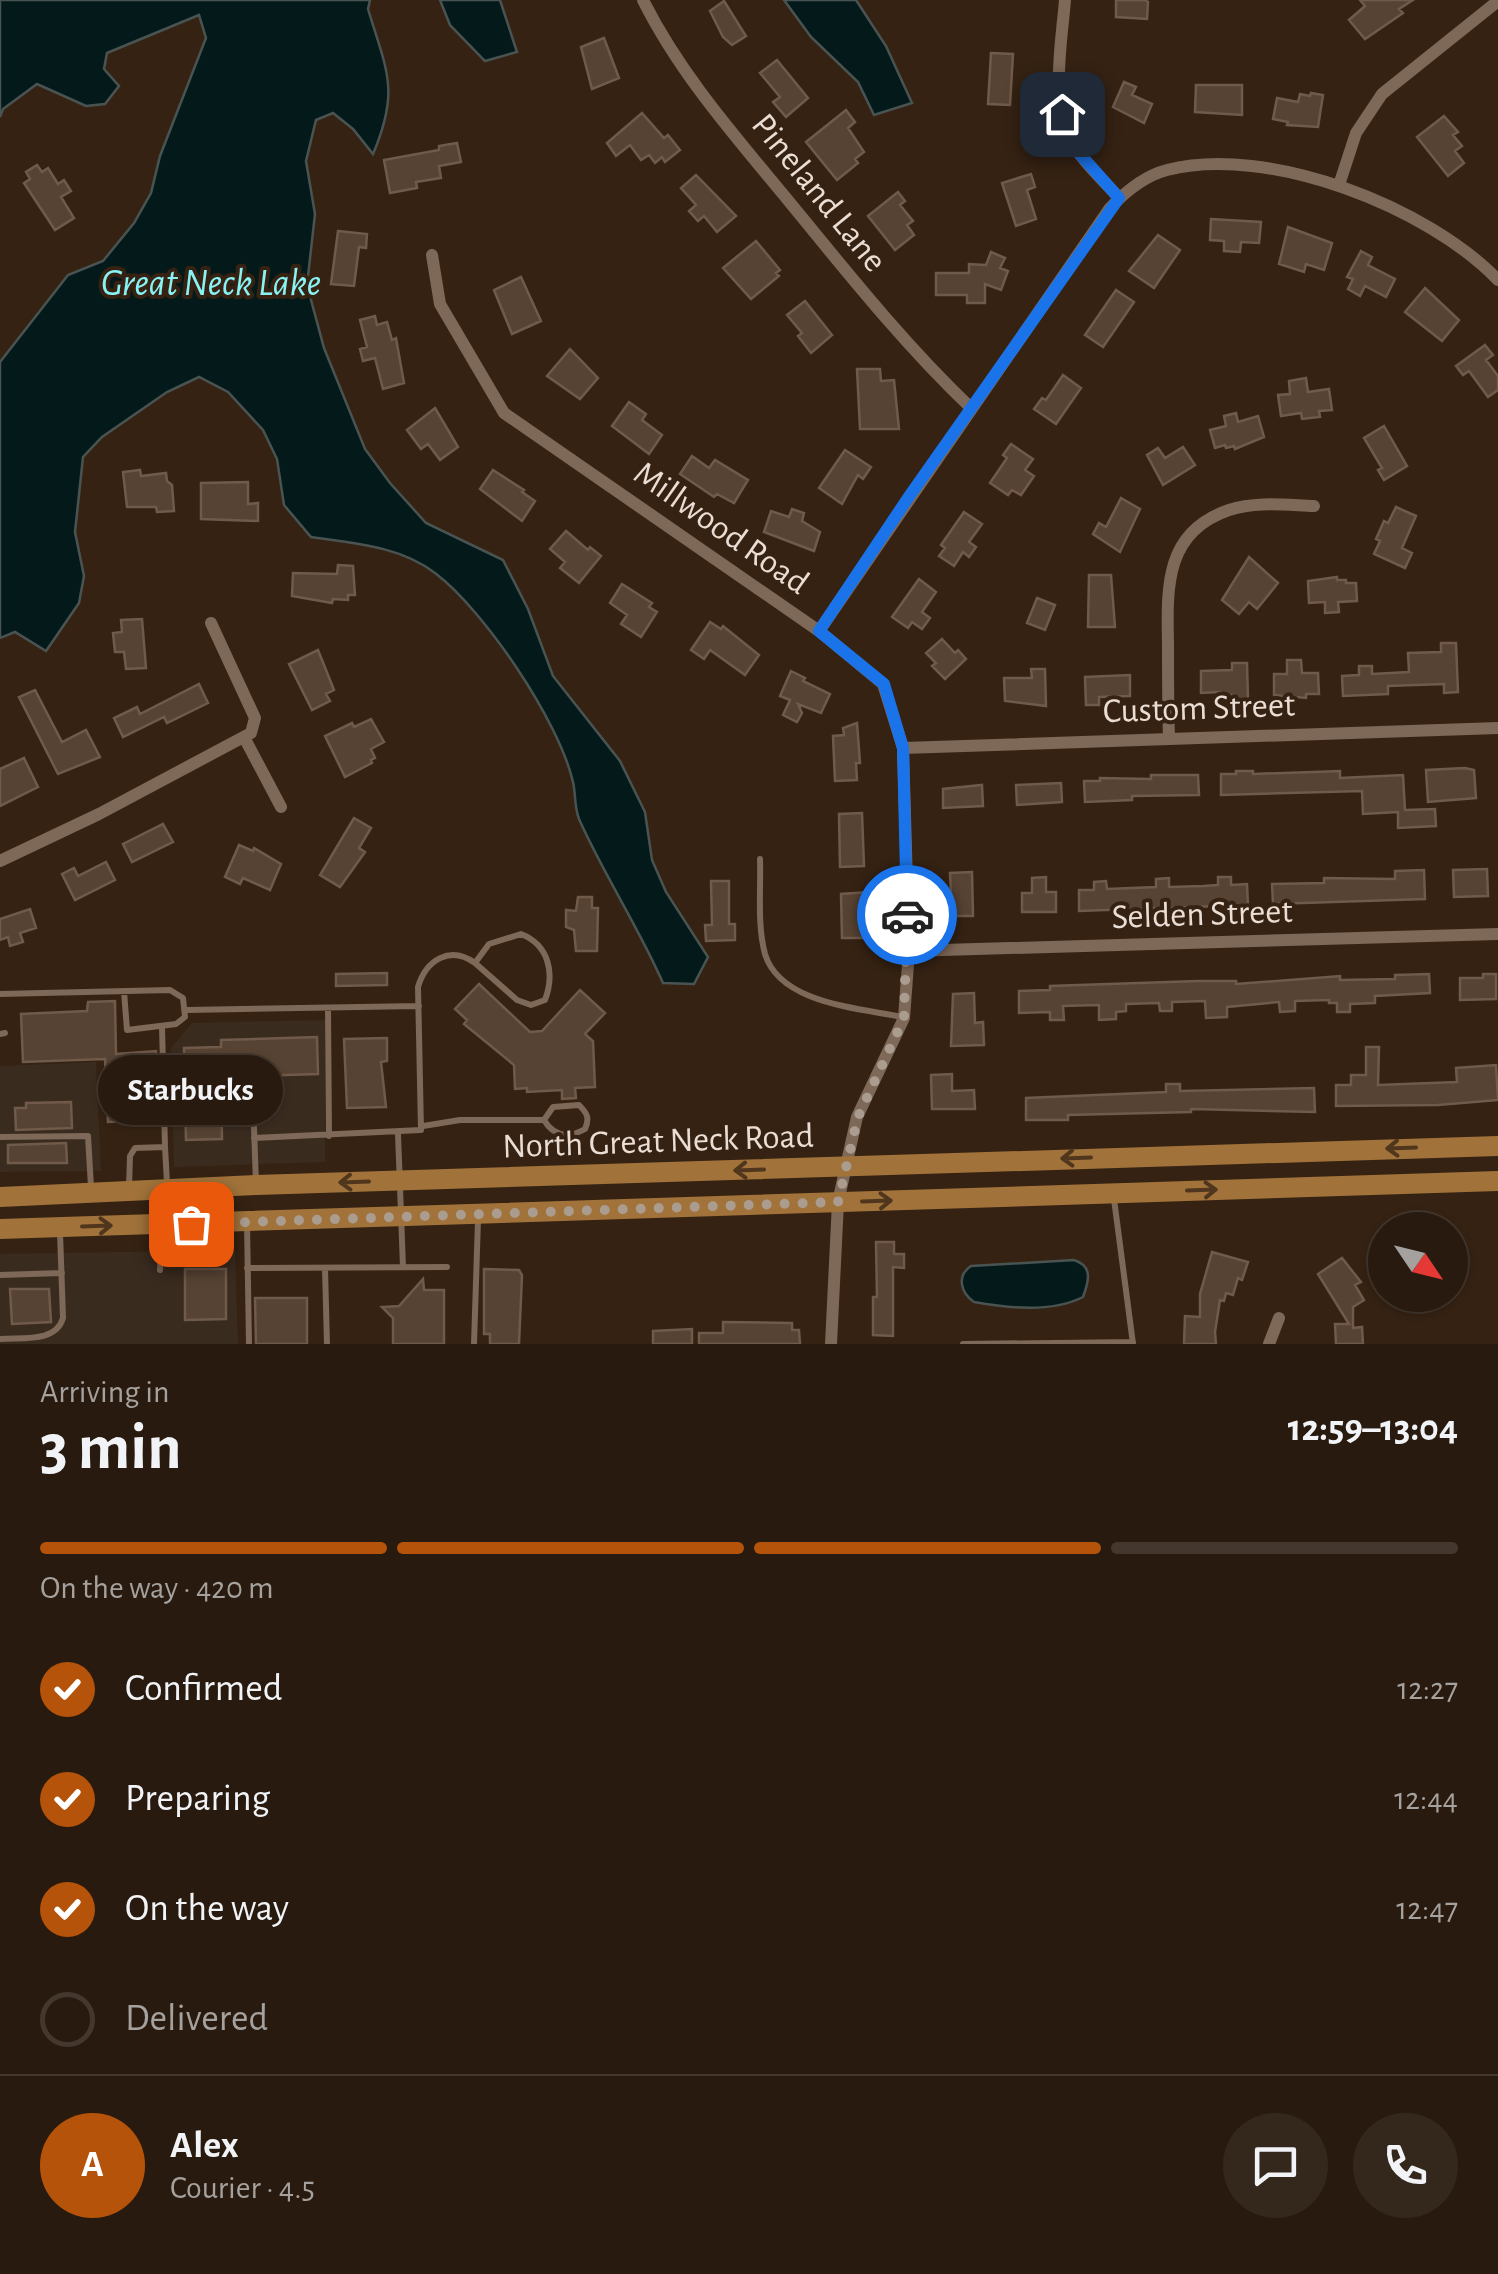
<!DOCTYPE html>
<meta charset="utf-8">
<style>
body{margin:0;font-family:"Alegreya Sans",sans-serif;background:#34271c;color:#f1f3f6;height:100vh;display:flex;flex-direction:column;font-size:38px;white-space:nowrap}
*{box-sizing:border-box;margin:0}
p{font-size:32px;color:#a5a19e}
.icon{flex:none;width:55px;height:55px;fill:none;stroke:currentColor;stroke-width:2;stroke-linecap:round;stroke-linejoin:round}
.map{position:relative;height:1344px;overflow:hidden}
.details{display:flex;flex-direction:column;background:#281a0e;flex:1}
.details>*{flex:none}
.needle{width:65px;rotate:125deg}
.tools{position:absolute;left:1368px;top:1212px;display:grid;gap:20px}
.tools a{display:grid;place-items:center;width:100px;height:100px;border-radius:50%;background:#281a0e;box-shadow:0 2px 8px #0004,0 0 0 2px #44382e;font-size:50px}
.pin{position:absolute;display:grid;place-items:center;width:85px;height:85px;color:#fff;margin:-42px;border-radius:20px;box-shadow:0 5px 15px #0006}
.courier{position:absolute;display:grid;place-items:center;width:100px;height:100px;margin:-50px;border:8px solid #1a73e8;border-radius:50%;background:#fff;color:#222;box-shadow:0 2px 12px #0007}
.bubble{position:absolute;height:70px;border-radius:35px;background:#281a0e;box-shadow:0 2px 8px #0004,0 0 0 2px #44382e;font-size:32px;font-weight:600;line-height:70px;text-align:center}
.head em{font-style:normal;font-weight:600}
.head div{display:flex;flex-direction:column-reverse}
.head{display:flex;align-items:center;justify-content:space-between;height:170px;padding:0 40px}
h1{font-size:65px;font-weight:600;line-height:75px}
.bar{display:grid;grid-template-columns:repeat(4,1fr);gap:15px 10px;align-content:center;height:120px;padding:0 40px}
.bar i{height:12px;border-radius:8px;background:#44382e}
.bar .selected{background:#b45309}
.bar p{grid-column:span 4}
.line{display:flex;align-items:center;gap:25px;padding:0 40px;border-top:2px solid #44382e}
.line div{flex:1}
.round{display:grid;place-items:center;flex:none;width:105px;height:105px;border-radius:52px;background:#34271c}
ol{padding:0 40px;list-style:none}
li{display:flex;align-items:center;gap:30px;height:110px}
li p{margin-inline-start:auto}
li .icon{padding:10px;border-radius:50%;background:#b45309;color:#fff;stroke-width:4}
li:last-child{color:#a5a19e}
li i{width:55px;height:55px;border:5px solid #44382e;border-radius:50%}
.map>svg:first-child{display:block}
</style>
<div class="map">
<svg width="1498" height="1344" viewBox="0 0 1498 1344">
<rect width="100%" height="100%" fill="#352213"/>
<path fill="#3a2b1f" d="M325,1020v142l-151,5 -3,-119 21,-25z
M96,1062l5,109 -101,1v-106z
M235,1250l3,94h-238v-90z"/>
<path fill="#041a1a" stroke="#495452" stroke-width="2.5" d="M0,0h370l-2,9c19,63 32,81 5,145l-20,-25 -20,-16 -17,7 -10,41 9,53 -8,71 17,63 41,101 25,34 36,40 77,37 25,49 25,67 67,85 25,51 7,48 14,32 42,65 -14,27 -31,-1c-25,-57 -59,-108 -84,-164 -5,-13 -3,-24 -6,-37 -14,-61 -89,-172 -138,-209 -35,-27 -82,-30 -124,-36l-27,-32 -7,-46 -14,-29 -35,-38 -29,-15 -32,15 -65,45 -19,20 -8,75 9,44 -5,27 -33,48 -31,-19 -15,6v-276l68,-87 35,-14 31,-38 17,-30 9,-37 46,-118 -7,-23 -92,38 -3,16 15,17 -14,18 -19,2 -49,-22 -34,25 -3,8z
M440,0h60l17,52 -32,9 -35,-36z
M784,0h72l30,46 26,57 -38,12 -16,-33 -47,-45z
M1074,1260c19,6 15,21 9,37 -32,16 -75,11 -109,5 -13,-9 -18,-26 -3,-36z"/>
<path fill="#574333" stroke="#705a4a" stroke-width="2.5" d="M1116,0h29l3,2 -1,17 -31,-2z
M1360,0h53l-14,9 4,4 -38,26 -16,-19 16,-14z
M724,1l22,35 -14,9 -9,-8 -13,-26z
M604,38l15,40 -27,11 -11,-42z
M991,53l22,1 -3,51 -22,-1z
M777,60l31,38 -22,19 -13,-15 7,-5 -20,-24z
M1124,82l12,5 -4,8 20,9 -8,19 -31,-16z
M1196,85h46v30l-47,-3z
M1311,93l12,2 -5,32 -31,-2 1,-3 -15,-3 4,-21 21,4 2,-8 10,2z
M846,110l9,12 -7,6 16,24 -9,7 3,4 -21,17 -31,-38z
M642,113l22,25 4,-3 12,15 -15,12 -3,-5 -7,6 -6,-8 -8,5 -11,-15 -14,11 -9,-13z
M1444,116l14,16 -5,3 9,11 -7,5 9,12 -16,13 -31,-39z
M457,143l4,19 -22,4 2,12 -25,4 1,6 -27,5 -6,-33 55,-10v-4z
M37,165l5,7 6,-4 10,16 6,-4 7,11 -10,6 13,21 -19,12 -31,-47 6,-4 -4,-7z
M1031,174l4,13 -8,3 9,29 -20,7 -14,-43z
M696,175l40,41 -19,16 -13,-16 -6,5 -9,-10 7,-6 -15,-17z
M898,192l7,9 -5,4 13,16 -6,4 7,10 -19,15 -27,-34z
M1211,219l50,3 -2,21 -18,-1 -1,10 -16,-1v-10l-14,-1z
M1288,227l44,16 -8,27 -18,-6 -2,8 -25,-8z
M338,231l29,3 -1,14 -7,-1 -5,39 -23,-2z
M1158,235l22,15 -26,38 -25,-17z
M756,241l24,29 -4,3 3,3 -28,23 -28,-31z
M1361,251l11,6 -4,8 27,14 -9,18 -21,-11 -5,10 -12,-7 5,-10 -6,-2z
M991,252l14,6 -5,10 8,3 -7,19 -16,-6v19h-18v-8h-31v-22h33v-9l17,1z
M521,277l20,44 -29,13 -18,-44z
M1425,288l34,32 -17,21 -37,-29z
M1116,290l18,12 -31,45 -18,-12z
M805,301l27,34 -21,18 -13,-17 4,-3 -15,-18z
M375,316l2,9 10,-3 5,18 4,-2 8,45 -21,6 -8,-31 -12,3 -3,-12 7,-2 -7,-27z
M1485,345l8,10 -7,5 12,16v14l-10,7 -19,-26 -6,4 -7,-9z
M570,349l28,29 -18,21 -33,-23z
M857,369h23l1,12 13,-1 5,49h-39z
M1063,375l18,13 -25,36 -22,-15 8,-11 4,2z
M1306,378l2,14 21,-3 3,21 -13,1 1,6 -18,2 -1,-6 -20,3 -3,-21 12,-1 -1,-13z
M629,402l17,12 -4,6 20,15 -13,19 -37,-28z
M435,408l23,39 -18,13 -12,-16 -7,5 -14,-19z
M1236,413l2,9 20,-6 6,21 -29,12 -1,-3 -8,2 -1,-3 -10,3 -5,-18 16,-4 -2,-10z
M1384,426l23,40 -23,14 -6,-10 4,-2 -18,-30z
M1011,444l22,15 -8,11 9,6 -13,19 -9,-5 -4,5 -18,-12 17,-25 -4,-3z
M1183,447l12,18 -32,20 -16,-30 11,-7 7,10z
M845,450l26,17 -8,12 -5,-4 -16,29 -23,-16z
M692,456l17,12 6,-8 33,20 -14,23 -17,-9 -3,3 -34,-23z
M140,470l1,6 25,-3 1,8 5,4 2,26 -17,1 -1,-5h-29l-4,-35z
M493,470l31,20 -2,2 13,9 -13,20 -42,-32z
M248,482v22l10,-1v18l-57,-2v-36z
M1121,498l19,11 -20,43 -27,-18 6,-11 7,4z
M1396,507l20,9 -14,32 10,5 -7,15 -31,-14 6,-13 -4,-2 8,-18 4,2z
M792,509l12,4 -2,8 18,11 -6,19 -50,-19 7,-21 18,6z
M964,512l18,12 -13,18 7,5 -7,10 -6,-5 -9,14 -15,-10 6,-8 -4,-3z
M566,531l22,19 2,-3 11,9 -22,27 -19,-15 5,-6 -15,-13z
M1249,557l29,26 -21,26 -8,-7 -10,12 -17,-14z
M338,565l15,1 2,29h-7v5l-15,-1 -1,4 -40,-7 1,-23 44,1z
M1089,575h22l4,52h-27z
M1337,577v3h9v3h10l1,18 -19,1 1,10 -14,1v-11l-16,1 -1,-22z
M919,579l17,13 -14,20 8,6 -8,11 -10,-7 -4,6 -16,-11z
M622,584l30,19 -3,4 8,5 -16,25 -20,-13 6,-9 -17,-12z
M1037,598l18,7 -10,25 -18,-7z
M142,619l4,49 -20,1 -2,-17h-9l-2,-19 9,-1 -1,-12z
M710,622l11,7 2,-3 36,29 -14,20 -35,-25 -6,9 -13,-9z
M942,639l13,14 3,-3 8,9 -21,20 -13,-13 4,-3 -10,-10z
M1441,643h15l2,49 -14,1v-9l-56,2v8l-45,2 -1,-20 17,-1v-9h13v8l37,-2 -1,-19 33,-1z
M318,650l16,40 -8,4 4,7 -18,9 -23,-46z
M1287,660h14l1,13h16l1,21h-13v4l-32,-3v-21h13z
M1232,663h15l1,36h-14v-4h-13v-3l-20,1v-22l31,-1z
M1031,669h14l1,37 -41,-5 -1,-23h28z
M791,671l14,7 -2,3 27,13 -9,19 -23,-9 4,9 -5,9 -14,-7 7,-15 -10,-4z
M1130,675v21l-31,1v8h-13l-1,-28z
M199,684l9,19 -41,20 -3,-6 -41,20 -9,-19 23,-11 3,7z
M35,690l27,52 24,-12 14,27 -42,17 -39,-77z
M371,719l13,23 -13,7 4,9 -4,2 1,3 -27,14 -20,-41 27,-13 2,4z
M857,723l3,40h-4l1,17 -22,1 -2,-45 11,-1 -1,-7z
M24,758l14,29 -38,19v-37z
M1465,768l9,2 2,28 -48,4 -2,-32z
M1236,771h17v3l87,-3v7l63,-3 2,35 30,-1 1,17 -38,2v-16l-35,2 -1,-23 -141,4v-21h15z
M1151,775h47l1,20 -67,1v4l-47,2 -1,-21h16v-3l51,1z
M1061,783l1,19 -45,3 -1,-20z
M982,785l1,21 -40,2v-19z
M862,813l2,53 -24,1 -1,-53z
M354,818l17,10 -12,20 6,4 -25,35 -20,-12z
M163,824l10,18 -41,20 -9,-18z
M239,845l14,6 1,-3 27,16 -11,26 -27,-12 -3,6 -15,-7z
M106,862l9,18 -40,20 -13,-26 12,-6 4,8z
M1487,869l1,27 -34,1 -1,-27z
M1424,870l1,29 -152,5 -1,-20 52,-1v-5l71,1v-8z
M972,872l1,44h-21l-2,-43z
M1046,877v15h10v20h-34v-19h10v-15z
M1218,877h13v8l16,-1 1,21 -169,6v-21h15v-8l12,-1 1,8 49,-2v-8l13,-1v9l34,-1 15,-1z
M711,881h18v43h6v16l-29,1 -1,-16h7z
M868,892l-3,46h-23l-1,-44z
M578,897h14v11h6l-1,43h-21l-2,-21 -8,-3v-17l10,1z
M30,909l6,19 -16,5 3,9 -13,4 -2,-9 -8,3v-21z
M387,973v12l-51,1v-12z
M1429,974l1,19 -55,3v7l-25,1v8h-13v-9h-8v-3l-34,1v10l-15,1 -1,-10 -52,5v10l-21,1 -1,-17 -33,1v9h-12l-1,-8 -33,1v7l-10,1v7l-17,1v-15l-36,1 1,14h-14v-8l-31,1v-22l31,-1v-4l148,-5h38v3l104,-8v4l55,-1v-4z
M1483,974h13v25l-36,1v-22h23z
M479,984l51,48 12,-1 38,-41 25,23 -20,21 8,7 2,46 -20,1 1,10 -14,1v-9l-35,2v-4l-12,1 -1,-24 -50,-41 3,-4 -12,-11z
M974,993l1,30 8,-1 1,23 -33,1 2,-52z
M115,1001l1,53 40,-3v20l-5,1 2,29 -26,1 1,19 -20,1 -3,-63 -82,3 -2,-48 66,-3 1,-9z
M317,1037l1,37 -97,3 1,62 -36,1 -2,-92 37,-1v-7z
M387,1038v23l-6,1 5,45 -39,1 -3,-69z
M1366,1047h13l-1,38 79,-3 -1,-14 40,-3 2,35 -60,5 -102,1v-21h15v-10h15z
M952,1074v17l22,-1 1,19h-43l-1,-34z
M1166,1084h14v7l134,-3 1,24 -124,-3v3l-123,3v5h-42v-22l140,-6z
M71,1102l1,26 -56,2 -1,-22h11v-5z
M66,1143l1,20h-59v-18z
M876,1242h18v12h10v14l-11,-1v69l-20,-1v-38h4z
M1212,1252l36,10 -6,18 -4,-2 -5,17 -7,-2 -2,8 -4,-1 -5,32 1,12h-32l1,-28 15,1v-23z
M1342,1258l19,24 -6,3 9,15 -11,7v21l9,-1 1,17h-27l-1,-20h14l-31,-50z
M185,1269h41v50l-41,1z
M484,1269l35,1 3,5 -3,69h-29v-10h-6z
M423,1279l1,11h20v54h-51v-26l-11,-11 17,-1z
M10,1289h39l2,33 -39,2z
M255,1298h52v46h-51z
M723,1322l69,1v7h7l1,14h-101v-11h24z
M692,1329v15h-39v-13z"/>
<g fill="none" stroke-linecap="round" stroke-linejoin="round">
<path stroke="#7e6857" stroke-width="6" d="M760,859c1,30 -3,66 5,95 15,50 95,54 137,63
M521,934c28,11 34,39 24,66l-14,5 -14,-5 -42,-37 14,-19z
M0,994l170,-4 13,8 2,19 -9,7 -49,6 -3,-39
M328,1008l1,128
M187,1010l232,-4
M162,1026l3,121
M0,1034l5,-1
M253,1099l3,85
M579,1105c8,8 11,13 6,24 -16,9 -31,8 -41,-9l9,-13z
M423,1126l37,-6h84
M398,1134l5,133
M0,1137l88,-1 3,51
M254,1138l167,-8 -3,-143c8,-27 32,-42 57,-24
M129,1187l1,-31 5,-8 30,-1 2,36
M1114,1199l19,145
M247,1223l2,121
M247,1268l200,-1
M325,1268l2,76
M160,1270l3,-44
M0,1275l62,-2
M0,1339c22,-2 56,4 63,-21l-3,-86
M474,1344l4,-124
M963,1344l170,-2"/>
<path stroke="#7e6857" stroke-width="12" d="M643,0c37,74 92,136 144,199 59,72 116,144 184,209
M1065,0c-4,50 -17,107 13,152 11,16 28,31 41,46
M1339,185l17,-52 26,-39 116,-93
M432,255l8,49 64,109 315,218 64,53 20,64 6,203 -5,67 -47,99 -19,85 -7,142
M819,631l291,-423c15,-16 34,-32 57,-38 101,-26 261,37 331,110
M1169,738c-1,-31 -1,-62 -1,-93 -1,-57 -4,-113 61,-135 27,-9 57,-5 85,-4
M245,739l36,68
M903,748l595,-20
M0,861l99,-47 152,-81 4,-15 -44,-95
M909,951l589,-17
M1269,1344l10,-26"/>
<path stroke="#a1733a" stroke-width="20" d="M0,1197l256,-12 1242,-39
M0,1229l1498,-48"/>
</g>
<defs><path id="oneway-shaft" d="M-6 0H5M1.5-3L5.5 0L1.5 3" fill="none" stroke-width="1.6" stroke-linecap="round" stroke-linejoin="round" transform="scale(2.5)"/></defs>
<g stroke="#50361d">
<use href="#oneway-shaft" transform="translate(1401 1148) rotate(178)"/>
<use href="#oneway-shaft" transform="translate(1076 1158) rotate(178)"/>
<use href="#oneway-shaft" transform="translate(749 1170) rotate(178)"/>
<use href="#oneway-shaft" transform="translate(354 1182) rotate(178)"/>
<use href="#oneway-shaft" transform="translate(1202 1190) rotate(-2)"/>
<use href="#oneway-shaft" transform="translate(877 1201) rotate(-2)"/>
<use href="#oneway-shaft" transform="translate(97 1226) rotate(-2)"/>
</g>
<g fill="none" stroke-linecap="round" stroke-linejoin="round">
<path stroke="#ab9c90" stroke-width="10" stroke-dasharray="0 18" d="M191,1224l647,-22 20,-85 46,-99 3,-103"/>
<path stroke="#1a73e8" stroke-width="12" d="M907,915l-4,-167 -19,-64 -65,-53 89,-133 211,-300 -40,-45 -17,-39"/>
</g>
<g text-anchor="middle" stroke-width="8" stroke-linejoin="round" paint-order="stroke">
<g font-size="35" fill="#eaddd4" stroke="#352213">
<text transform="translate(820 192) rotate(51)" y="12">Pineland Lane</text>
<text transform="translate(722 527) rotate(35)" y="12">Millwood Road</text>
<text transform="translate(1199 707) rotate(-2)" y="12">Custom Street</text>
<text transform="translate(1202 913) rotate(-2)" y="12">Selden Street</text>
<text transform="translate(658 1140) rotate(-2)" y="12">North Great Neck Road</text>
</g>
<g font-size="38" font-style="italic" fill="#89f3f4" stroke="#352213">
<text x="211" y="295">Great Neck Lake</text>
</g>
</g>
</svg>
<div class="tools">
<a><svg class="needle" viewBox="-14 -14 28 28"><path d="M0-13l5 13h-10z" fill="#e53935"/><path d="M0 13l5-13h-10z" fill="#a5a19e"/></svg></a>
</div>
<div class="pin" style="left:191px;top:1224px;background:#ea580c"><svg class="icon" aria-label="bag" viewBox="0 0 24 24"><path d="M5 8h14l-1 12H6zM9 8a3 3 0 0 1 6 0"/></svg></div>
<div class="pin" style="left:1062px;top:114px;background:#1f2937"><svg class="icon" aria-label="home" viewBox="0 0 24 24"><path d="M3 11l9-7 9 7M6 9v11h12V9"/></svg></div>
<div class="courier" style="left:907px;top:915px"><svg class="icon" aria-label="car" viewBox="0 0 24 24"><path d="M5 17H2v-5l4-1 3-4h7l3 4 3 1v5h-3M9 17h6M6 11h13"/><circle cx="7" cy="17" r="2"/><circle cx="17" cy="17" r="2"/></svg></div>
<div class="bubble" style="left:98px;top:1055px;width:185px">Starbucks</div>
</div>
<section class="details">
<div class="head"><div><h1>3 min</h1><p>Arriving in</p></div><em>12:59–13:04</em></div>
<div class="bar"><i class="selected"></i><i class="selected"></i><i class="selected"></i><i></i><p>On the way · 420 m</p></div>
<ol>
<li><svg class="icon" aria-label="check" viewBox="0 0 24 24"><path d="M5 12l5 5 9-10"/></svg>Confirmed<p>12:27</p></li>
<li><svg class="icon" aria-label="check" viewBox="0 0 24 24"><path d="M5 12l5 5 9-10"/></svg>Preparing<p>12:44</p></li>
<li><svg class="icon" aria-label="check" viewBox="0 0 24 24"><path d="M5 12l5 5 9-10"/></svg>On the way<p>12:47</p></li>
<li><i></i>Delivered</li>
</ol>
<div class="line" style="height:180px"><b class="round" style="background:#b45309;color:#fff">A</b><div><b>Alex</b><p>Courier · 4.5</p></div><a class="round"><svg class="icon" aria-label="chat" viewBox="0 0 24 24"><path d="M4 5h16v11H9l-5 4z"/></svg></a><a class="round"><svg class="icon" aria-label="phone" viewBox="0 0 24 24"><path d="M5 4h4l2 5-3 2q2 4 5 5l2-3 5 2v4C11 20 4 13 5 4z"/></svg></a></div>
</section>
